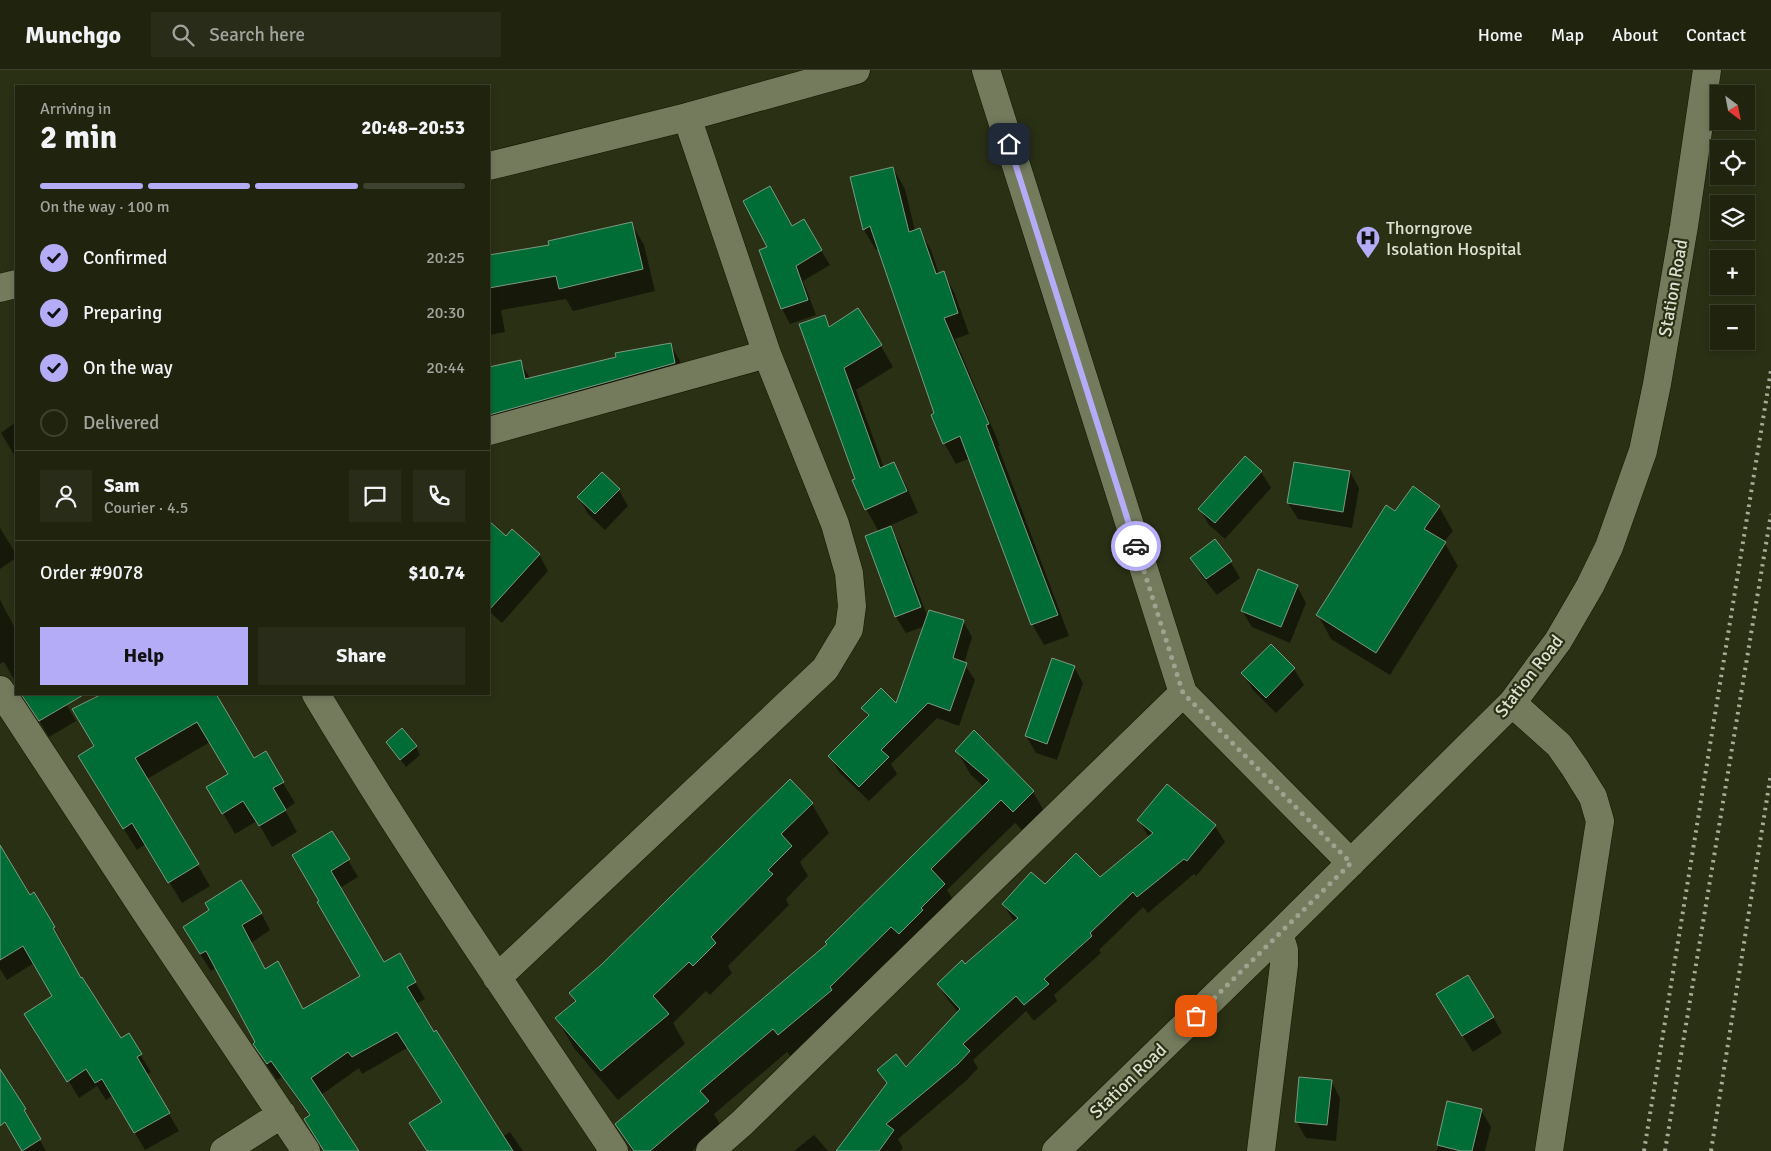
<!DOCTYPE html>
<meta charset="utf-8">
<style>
body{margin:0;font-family:Signika,sans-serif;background:#282c18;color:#f1f3f6;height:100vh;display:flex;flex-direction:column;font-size:19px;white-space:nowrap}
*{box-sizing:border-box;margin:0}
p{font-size:16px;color:#a2a49e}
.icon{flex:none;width:28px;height:28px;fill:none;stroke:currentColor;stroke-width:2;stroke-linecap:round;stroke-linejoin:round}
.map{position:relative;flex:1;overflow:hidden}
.details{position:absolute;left:15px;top:15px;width:475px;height:610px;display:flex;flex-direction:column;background:#20240f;border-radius:0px;box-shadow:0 2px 8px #0003,0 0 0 1px #3d412f}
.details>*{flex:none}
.needle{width:32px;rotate:148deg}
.fabs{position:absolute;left:1710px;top:15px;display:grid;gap:10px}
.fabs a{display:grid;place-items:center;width:45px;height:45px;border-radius:0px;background:#20240f;box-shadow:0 2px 8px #0003,0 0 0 1px #3d412f;font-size:25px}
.pin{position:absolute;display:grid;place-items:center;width:42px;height:42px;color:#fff;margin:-21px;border-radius:10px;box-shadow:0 2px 8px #0006}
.courier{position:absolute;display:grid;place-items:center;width:50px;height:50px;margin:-25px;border:4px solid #b5acf8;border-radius:50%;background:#fff;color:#222;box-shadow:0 1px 6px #0007}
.overview em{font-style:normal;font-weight:700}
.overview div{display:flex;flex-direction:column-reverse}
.overview{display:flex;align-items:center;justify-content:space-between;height:85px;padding:0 25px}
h1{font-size:32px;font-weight:700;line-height:38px}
.bar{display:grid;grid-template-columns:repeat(4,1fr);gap:8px 5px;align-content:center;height:60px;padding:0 25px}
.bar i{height:6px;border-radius:4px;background:#3d412f}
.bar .selected{background:#b5acf8}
.bar p{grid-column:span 4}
.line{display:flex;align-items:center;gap:12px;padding:0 25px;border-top:1px solid #3d412f}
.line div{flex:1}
.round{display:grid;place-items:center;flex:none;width:52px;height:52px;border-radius:0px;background:#282c18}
ol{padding:0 25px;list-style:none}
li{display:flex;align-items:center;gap:15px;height:55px}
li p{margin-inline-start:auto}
li .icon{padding:5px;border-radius:50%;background:#b5acf8;color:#111;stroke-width:4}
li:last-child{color:#a2a49e}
li i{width:28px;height:28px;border:2px solid #3d412f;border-radius:50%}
.primary-button{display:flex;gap:10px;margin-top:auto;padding:10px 25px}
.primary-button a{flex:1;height:58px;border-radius:0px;background:#b5acf8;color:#111;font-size:20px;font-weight:700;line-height:58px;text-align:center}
.primary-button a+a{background:#282c18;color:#f1f3f6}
header{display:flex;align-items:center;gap:30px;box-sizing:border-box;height:70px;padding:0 25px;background:#20240f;border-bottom:1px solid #3d412f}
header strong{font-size:24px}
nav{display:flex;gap:28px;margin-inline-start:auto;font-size:18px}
.search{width:350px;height:45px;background:#282c18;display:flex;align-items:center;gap:12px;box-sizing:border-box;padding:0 18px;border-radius:0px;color:#a2a49e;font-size:19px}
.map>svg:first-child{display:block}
</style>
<header>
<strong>Munchgo</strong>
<div class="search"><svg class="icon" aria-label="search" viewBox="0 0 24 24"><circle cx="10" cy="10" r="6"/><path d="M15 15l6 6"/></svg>Search here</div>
<nav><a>Home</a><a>Map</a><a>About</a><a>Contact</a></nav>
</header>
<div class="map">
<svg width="1771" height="1081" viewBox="0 0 1771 1081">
<rect width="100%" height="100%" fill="#2a3014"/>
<path fill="#0007" d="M893,98l12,21 10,42 4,-2 12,21 8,24 4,-2 12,22 14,40 -14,5 45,107h-2l71,190 -25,9 -12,-21 -62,-166 -14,6 -12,-21 -65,-194 -3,1 -12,-20 -12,-52z
M803,151l27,44 -27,16 13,34 -26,9 -8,-15 -21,-59 8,-3 23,-19z
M631,153l13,22 11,46 -82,20 -7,-12 -65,11 4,22 -16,3v-79l61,-10z
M824,247l7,11 50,18 12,21 -37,23 28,78 9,-4 13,21 12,28 -29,13 11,18 28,74 35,3 9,16 -8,27 11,16 -16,46 -22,-8 -46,46 6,10 -28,27 -30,-29 -9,-16 38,-38 -5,-10 34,-2 28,-80 -19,7 -10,-16 -30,-80 13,-5 -13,-23 -10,-29z
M670,274l10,17 3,19 -194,48v-60l31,-6 10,16z
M16,352v36l-15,-25z
M1245,388l16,14 10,16 -46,51 -16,-14 -9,-16z
M1350,402l9,16 -7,40 -54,-9 -10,-16z
M619,420l9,16 -23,24 -17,-16 -9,-17z
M1439,437l14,24 -9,11 14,24 -68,109 -59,-36 -13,-24 77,-103z
M0,458l16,26v4l-16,11z
M497,460l9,8 33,16 9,17 -46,52 -13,-12v-72z
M1192,488l38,3 10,17 -23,17 -16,-20z
M1297,516l9,17 -16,40 -38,-16 -10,-16z
M0,530l16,30v53l-12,-21 -4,2z
M1271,575l23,24 10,16 -28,28 -23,-23 -10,-17z
M1074,597l9,16 -26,77 -21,-7 -10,-17z
M23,624h37l16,27 -27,16z
M104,624h111l39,65 11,-6 30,50 -10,7 12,22 -25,15 -15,-26 -22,13 -27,-47 21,-12 -19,-33 -63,37 63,107 -28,17 -36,-59 -9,6 -45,-72 4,-31 -22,-37z
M387,672l29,5 4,8 -14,12z
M957,681l76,41 14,24 -20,19 -12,-12 -68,67 11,18 -165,151 -6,-7 -73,62 7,12 -29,25h-60l-16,-27 212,-179 156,-158 -13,-12z
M812,734l17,29 -29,29 8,14 -22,23 3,6 -61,61 4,7 -22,22 -4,-4 -33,32 12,21 -67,56 -44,-52 -17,-29 19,-16 -6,-10z
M1139,750l76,6 10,16 -29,34 -2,-2 -46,39 -5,-6 -44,43 2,3 -47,42 3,6 -23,20 -8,-10 -53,49 5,8 -11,12 -69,59 5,9 -3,3h-41l28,-66 -9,-14 28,-3 53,-55 -11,-13 -10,-16 27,-18 50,-43 -12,-19 42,-19 55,-7 49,-40z
M332,762l26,45 -18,11 44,76 15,-9 26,44 -9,5 17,30 69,103 8,-5 13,19h-96l15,-48 -35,-55 -45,26 -3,-6 -38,27 37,56h-34l-19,-31 5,-3 -28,-40 -5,3 -13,-19 -9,-17 2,-1 -41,-76 -5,4 -17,-26 67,-32 9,17 -19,13 14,27 38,40 59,-34 -43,-73z
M0,777l29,50 5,-3 30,51 -2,1 19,33 40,60 7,-4 23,37 -5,3 33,56 -34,19 -32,-55 -7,5 -9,-14 -18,12 -41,-67 16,-34 -20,-34 -27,17 -7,-11z
M1447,941l46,6 9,16 -29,19z
M0,1003l24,37 9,15 -1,2 14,24h-23l-21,-37 -2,1z
M1331,1011l9,17 -4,43 -30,-3 -10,-17z
M1448,1033l33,7 10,17 -6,24h-48z
M814,1065l14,16h-34z"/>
<path fill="#006d36" stroke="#7d9a84" d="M893,97l16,65 11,-4 16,46 8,-3 14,42 -14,5 45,106 -3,1 72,190 -27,10 -71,-189 -17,8 -12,-29 3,-2 -64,-187 -7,4 -13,-53z
M770,116l22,40 12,-7 18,31 -26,16 12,34 -27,9 -22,-59 8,-3 -24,-46z
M632,152l11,47 -84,20 -3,-13 -67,12v-33l60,-10 -1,-4z
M858,238l24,37 -38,23 36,100 14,-6 13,29 -42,19 -13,-30 3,-1 -56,-155 26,-9 4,12z
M671,273l4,20 -186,52v-48l32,-7 4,19 91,-22 -1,-4z
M1245,386l17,15 -47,52 -17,-14z
M1294,392l56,9 -7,41 -56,-9z
M602,402l18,17 -25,25 -18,-17z
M1413,416l27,20 -16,23 22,13 -70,111 -60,-38 70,-110 9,6z
M489,451l17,15 6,-7 28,25 -51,56z
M891,456l30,81 -26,10 -30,-81z
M1215,469l17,22 -26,18 -16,-21z
M1258,499l40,16 -17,42 -40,-16z
M929,540l35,10 -11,38 14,5 -17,48 -22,-8 -47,47 8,7 -30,30 -31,-31 41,-41 -8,-7 20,-20 15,15z
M1271,574l24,24 -29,30 -25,-25z
M1052,588l23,8 -28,78 -22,-8z
M21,624h64l-46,27z
M102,624h114l38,64 12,-7 18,31 -11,6 13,22 -27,16 -16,-25 -21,13 -16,-27 22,-13 -31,-52 -62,36 64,106 -31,19 -36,-60 -9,6 -45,-73 16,-10 -22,-37z
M402,658l15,18 -17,14 -14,-18z
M974,660l60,61 -21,21 -12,-12 -70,69 14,15 -24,24 2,2 -24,24 -8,-7 -61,60 2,3 -54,45 -5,-6 -73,62 9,10 -59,50h-16l-19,-27 212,-180 -2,-2 164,-162 -34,-29z
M790,709l23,24 -32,31 11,12 -24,24 5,4 -62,63 5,6 -23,23 -4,-4 -36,34 16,18 -68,57 -46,-53 21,-17 -7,-8 32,-28z
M1167,714l49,41 -29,36 -3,-2 -47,38 -4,-5 -43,41 2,3 -48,43 5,5 -25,21 -8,-9 -53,48 7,7 -12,13 -72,60 8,6 -15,21h-43l51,-68 -10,-13 19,-16 10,13 54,-58 -23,-25 25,-24 3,4 53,-46 -16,-14 29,-32 14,12 31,-31 24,24 53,-44 -16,-13z
M332,761l18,28 -19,12 53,91 16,-9 16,29 -9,5 27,45 2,-2 77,121h-86l-18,-28 33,-21 -45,-70 -45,25 -4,-5 -37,26 48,73h-35l-20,-32 6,-4 -39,-54 -4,3 -14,-20 2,-2 -49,-91 -6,3 -17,-27 26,-17 -4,-7 36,-23 21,33 -20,12 23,44 13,-8 25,48 57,-33 -43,-74 2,-1 -27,-46z
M0,775l30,50 4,-3 21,35 -2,1 28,50 1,-1 39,61 8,-5 13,21 -5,3 33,56 -36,20 -32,-54 -7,4 -9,-14 -19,13 -43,-68 28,-18 -29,-50 -23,14z
M1468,905l26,42 -32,19 -26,-42z
M0,999l26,40 -2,1 17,29 -19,12 -17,-29 -5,4z
M1299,1007l33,3 -5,45 -32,-3z
M1447,1031l35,8 -10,42h-11l-24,-6z"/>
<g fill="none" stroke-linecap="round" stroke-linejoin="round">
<defs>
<path id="street" d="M986,0l197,623 168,170
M489,96l198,-49 169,-47
M0,218l16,-4
M489,361l278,-77
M0,620l149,227 157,234
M316,624c93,156 197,306 298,457
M1512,633l47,42 16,23 18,29 7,24 -51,330
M497,908l328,-309 24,-40 3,-23 -3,-33 -14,-49 -68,-170 -80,-237
M224,1081l58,-37
M710,1081l32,-28 441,-430
M1056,1081l223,-217 233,-231 46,-62 32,-55 19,-39 34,-96 14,-67 27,-158 23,-156
M1261,1081l23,-186v-15l-5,-16"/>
</defs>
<use href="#street" stroke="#131700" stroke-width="29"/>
<use href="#street" stroke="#747b5d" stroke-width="28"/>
<path stroke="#a8ad99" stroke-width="4" stroke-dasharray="2.5 5" stroke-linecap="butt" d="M1644,1081l127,-781
M1665,1081l106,-637
M1711,1081l60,-378"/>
</g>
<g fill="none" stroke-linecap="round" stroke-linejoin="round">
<path stroke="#9ea38f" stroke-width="5" stroke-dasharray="0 9" d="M1136,476l47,147 168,170 -155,153"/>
<path stroke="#b5acf8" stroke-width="6" d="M1009,74l127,402"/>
</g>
<defs>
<symbol id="hospital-pin" viewBox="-11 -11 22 30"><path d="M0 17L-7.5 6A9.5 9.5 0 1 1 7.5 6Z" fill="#b5acf8" stroke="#2a3014"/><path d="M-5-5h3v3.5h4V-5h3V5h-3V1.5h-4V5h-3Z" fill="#111"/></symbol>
</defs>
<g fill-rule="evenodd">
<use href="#hospital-pin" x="1354" y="154" width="28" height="38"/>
</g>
<g text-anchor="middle" stroke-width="4.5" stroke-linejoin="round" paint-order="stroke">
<g font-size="18" fill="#dde1d1" stroke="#2a3014" text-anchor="start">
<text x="1386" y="164">Thorngrove<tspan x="1386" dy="21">Isolation Hospital</tspan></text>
</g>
<g font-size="18" fill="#dde1d1" stroke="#2a3014">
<text transform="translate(1673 218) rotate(-80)" y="6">Station Road</text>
<text transform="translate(1529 606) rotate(-52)" y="6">Station Road</text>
<text transform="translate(1128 1011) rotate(-44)" y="6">Station Road</text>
</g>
</g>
</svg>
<div class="fabs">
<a><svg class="needle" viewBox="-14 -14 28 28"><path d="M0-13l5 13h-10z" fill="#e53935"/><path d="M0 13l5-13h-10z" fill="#a2a49e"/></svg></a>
<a><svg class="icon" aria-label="locate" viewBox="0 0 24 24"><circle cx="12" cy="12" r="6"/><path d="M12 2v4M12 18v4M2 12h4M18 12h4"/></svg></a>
<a><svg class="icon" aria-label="layers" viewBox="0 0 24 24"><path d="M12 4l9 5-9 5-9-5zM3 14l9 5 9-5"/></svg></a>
<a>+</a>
<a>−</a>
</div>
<div class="pin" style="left:1196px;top:946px;background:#ea580c"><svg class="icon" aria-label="bag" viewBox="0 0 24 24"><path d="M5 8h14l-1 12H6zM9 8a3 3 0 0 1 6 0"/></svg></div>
<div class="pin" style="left:1009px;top:74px;background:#1f2937"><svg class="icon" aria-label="home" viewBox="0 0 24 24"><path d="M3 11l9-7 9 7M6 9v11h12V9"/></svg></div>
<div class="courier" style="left:1136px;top:476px"><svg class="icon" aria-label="car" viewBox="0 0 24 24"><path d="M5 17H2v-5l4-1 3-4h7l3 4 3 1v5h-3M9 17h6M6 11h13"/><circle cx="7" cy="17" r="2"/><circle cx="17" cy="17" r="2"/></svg></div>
<section class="details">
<div class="overview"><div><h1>2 min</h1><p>Arriving in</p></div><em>20:48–20:53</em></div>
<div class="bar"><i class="selected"></i><i class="selected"></i><i class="selected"></i><i></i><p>On the way · 100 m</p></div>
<ol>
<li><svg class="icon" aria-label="check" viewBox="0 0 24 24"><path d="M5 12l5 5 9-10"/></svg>Confirmed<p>20:25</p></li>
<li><svg class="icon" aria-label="check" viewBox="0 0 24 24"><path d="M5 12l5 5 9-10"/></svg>Preparing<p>20:30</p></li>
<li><svg class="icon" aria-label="check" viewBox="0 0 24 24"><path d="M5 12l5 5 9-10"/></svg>On the way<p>20:44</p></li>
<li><i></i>Delivered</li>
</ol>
<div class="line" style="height:90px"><a class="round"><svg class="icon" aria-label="person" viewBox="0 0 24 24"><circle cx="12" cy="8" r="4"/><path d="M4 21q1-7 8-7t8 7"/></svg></a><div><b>Sam</b><p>Courier · 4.5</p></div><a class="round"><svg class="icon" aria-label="chat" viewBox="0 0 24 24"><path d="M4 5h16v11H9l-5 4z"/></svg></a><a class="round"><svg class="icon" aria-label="phone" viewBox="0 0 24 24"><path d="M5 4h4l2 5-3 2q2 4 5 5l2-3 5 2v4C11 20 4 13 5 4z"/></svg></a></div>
<div class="line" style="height:65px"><div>Order #9078</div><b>$10.74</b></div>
<div class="primary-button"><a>Help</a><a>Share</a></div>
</section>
</div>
